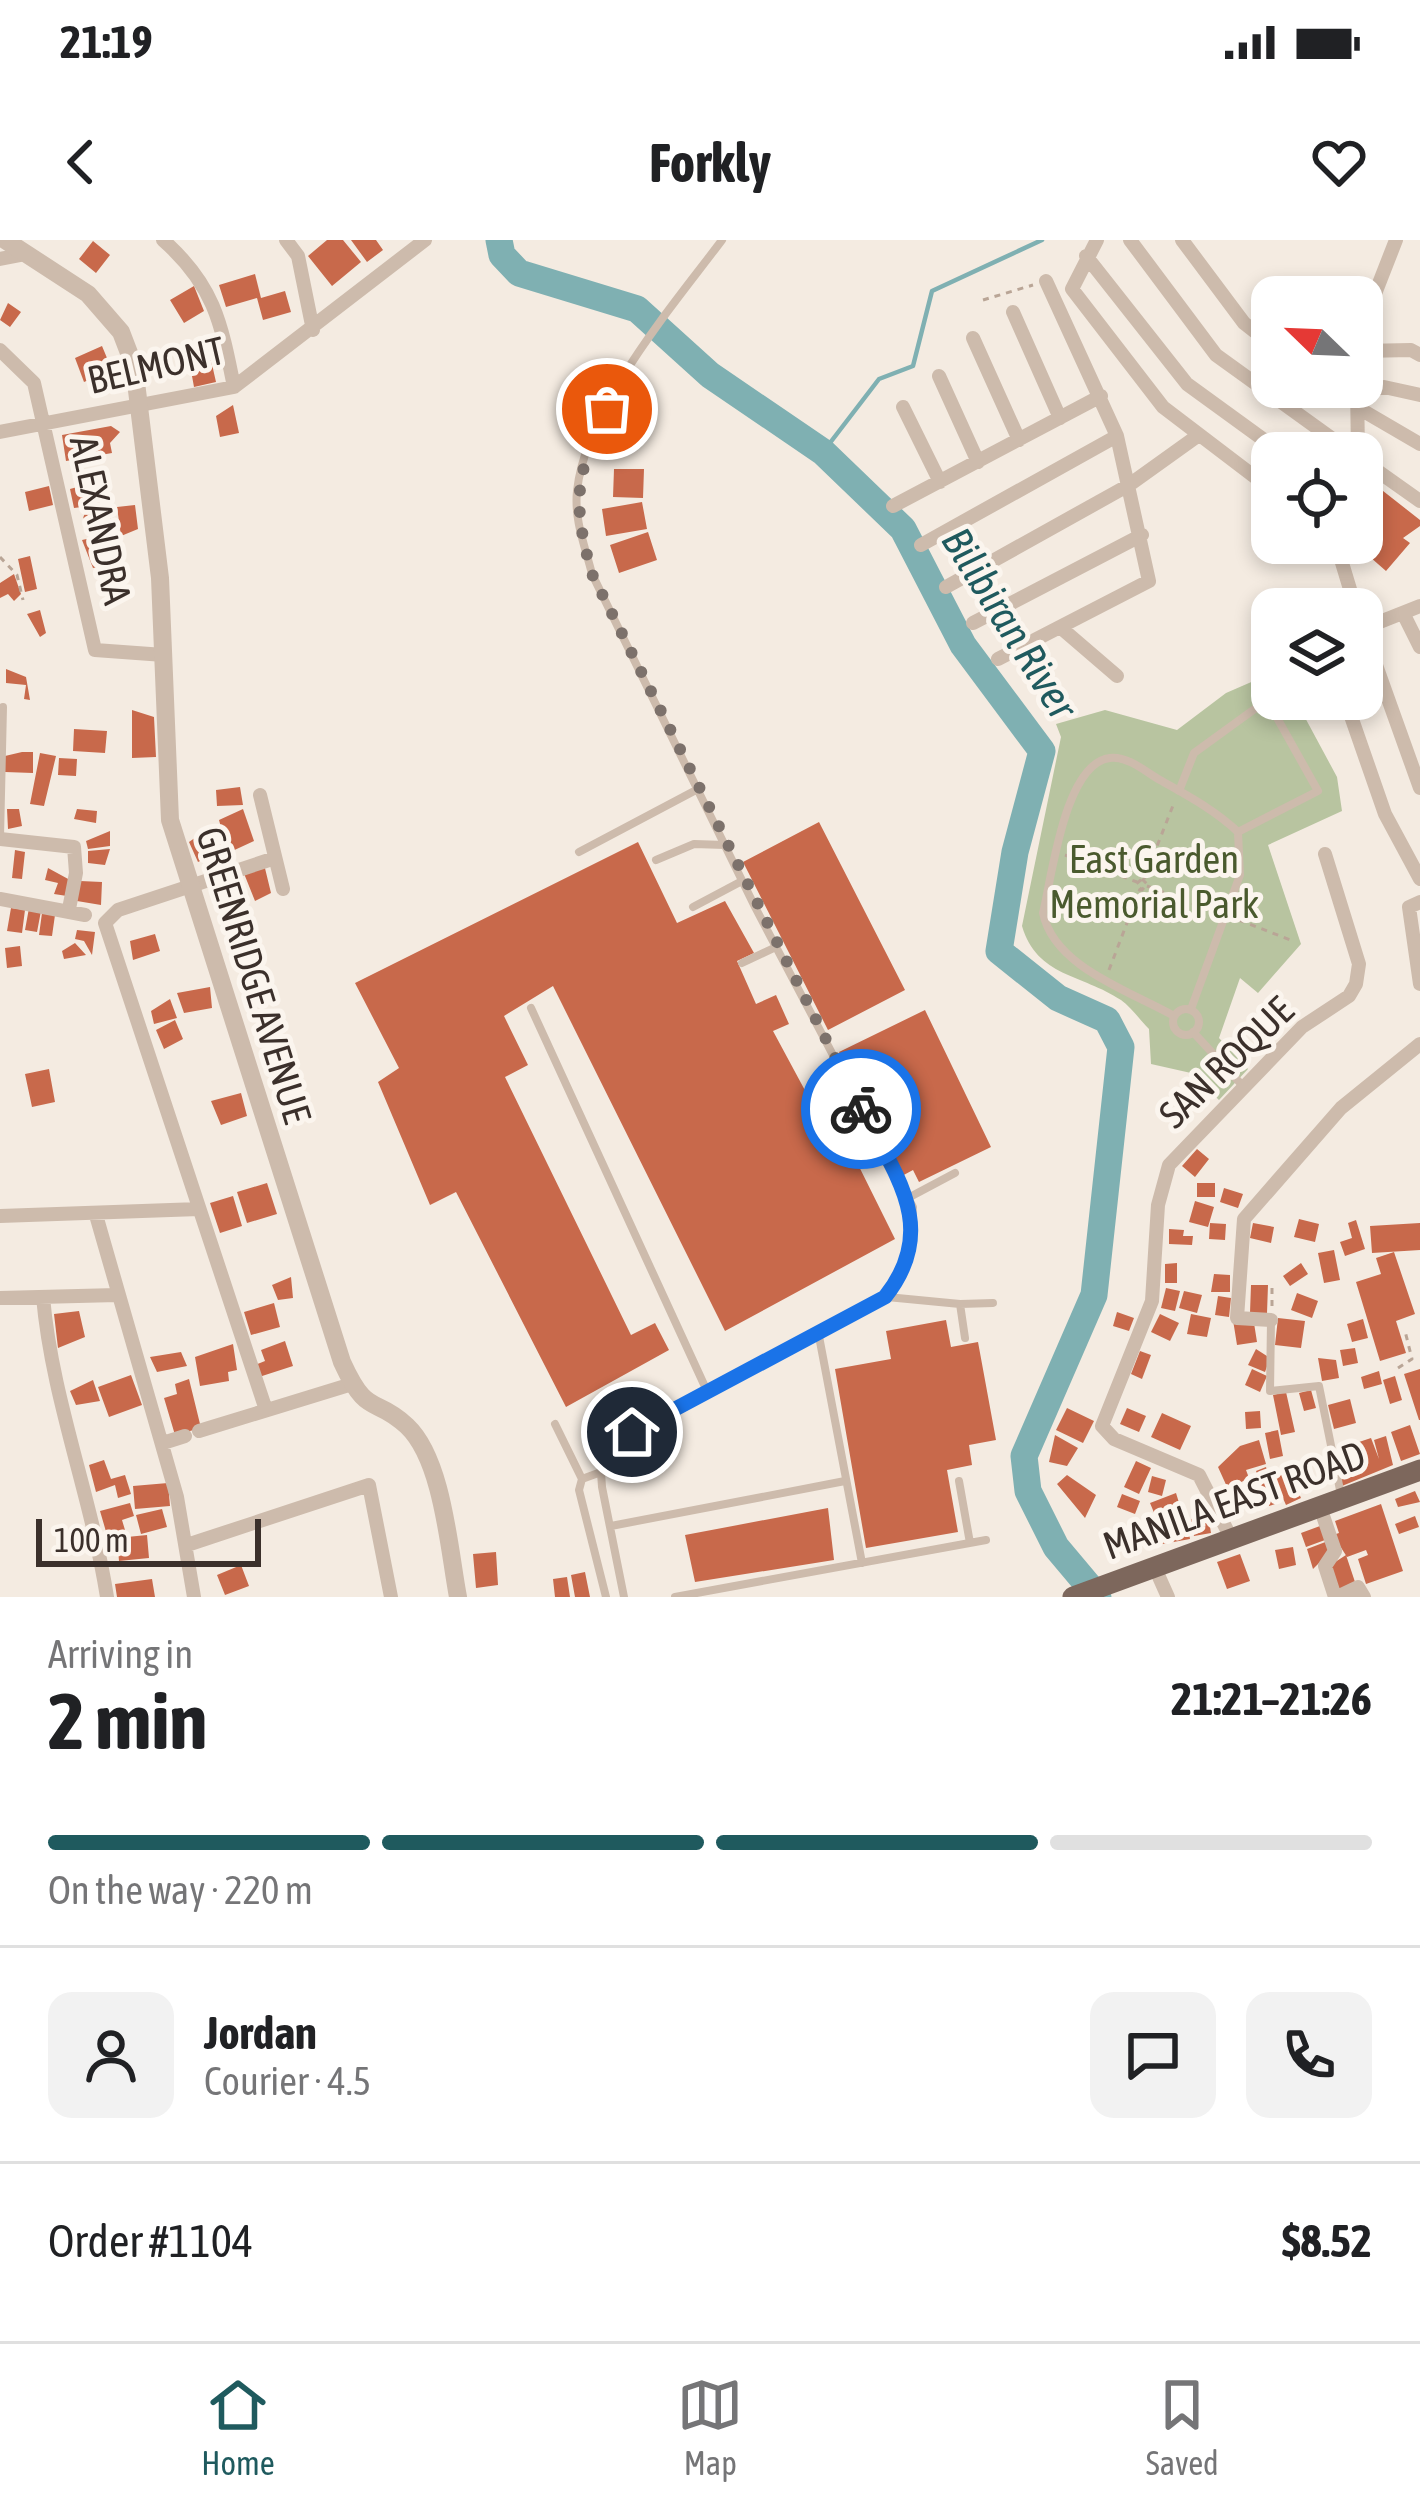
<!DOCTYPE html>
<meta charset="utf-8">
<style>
body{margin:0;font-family:"Asap Condensed",sans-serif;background:#f2f2f2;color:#202124;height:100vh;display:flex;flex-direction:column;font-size:45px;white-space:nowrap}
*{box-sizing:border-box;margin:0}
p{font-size:39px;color:#757577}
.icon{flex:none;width:66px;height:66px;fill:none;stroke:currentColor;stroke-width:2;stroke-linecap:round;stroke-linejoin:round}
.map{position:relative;height:1357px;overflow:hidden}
.panel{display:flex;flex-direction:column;background:#fff;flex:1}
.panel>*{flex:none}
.needle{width:78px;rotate:293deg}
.buttons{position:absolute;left:1251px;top:36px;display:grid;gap:24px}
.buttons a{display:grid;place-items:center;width:132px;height:132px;border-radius:24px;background:#fff;box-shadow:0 6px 18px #0003;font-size:60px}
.scale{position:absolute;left:36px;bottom:30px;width:225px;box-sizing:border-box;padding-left:12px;border:6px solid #3b302b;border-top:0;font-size:33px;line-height:42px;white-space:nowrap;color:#3b302b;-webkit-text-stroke:9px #fbf5ee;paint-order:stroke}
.pin{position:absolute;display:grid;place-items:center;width:102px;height:102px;color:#fff;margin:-51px;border:6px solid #fff;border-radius:50%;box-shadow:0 3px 12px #0007}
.courier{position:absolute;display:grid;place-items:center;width:120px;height:120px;margin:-60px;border:9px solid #1a73e8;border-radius:50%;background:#fff;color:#222;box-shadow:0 3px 15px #0007}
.summary em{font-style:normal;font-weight:700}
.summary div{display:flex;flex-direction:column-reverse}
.summary{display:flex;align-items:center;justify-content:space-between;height:204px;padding:0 48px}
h1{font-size:78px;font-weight:700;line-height:90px}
.bar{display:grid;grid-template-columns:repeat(4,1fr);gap:18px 12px;align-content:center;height:144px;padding:0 48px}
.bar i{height:15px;border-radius:9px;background:#e0e0e0}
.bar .current{background:#1f5a5e}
.bar p{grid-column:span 4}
.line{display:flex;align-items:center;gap:30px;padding:0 48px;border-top:3px solid #e0e0e0}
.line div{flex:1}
.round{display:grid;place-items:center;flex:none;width:126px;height:126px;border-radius:24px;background:#f2f2f2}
.status{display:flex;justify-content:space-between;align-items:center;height:84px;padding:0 60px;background:#fff;direction:ltr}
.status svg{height:33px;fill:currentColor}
header{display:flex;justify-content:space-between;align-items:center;height:156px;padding:0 48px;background:#fff;font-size:54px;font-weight:700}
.menu{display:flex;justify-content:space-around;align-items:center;height:168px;border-top:3px solid #e0e0e0;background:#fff;font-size:33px;color:#757577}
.menu a{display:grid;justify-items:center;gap:6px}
.menu .current{color:#1f5a5e}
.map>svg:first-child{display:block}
</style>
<div class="status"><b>21:19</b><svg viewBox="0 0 49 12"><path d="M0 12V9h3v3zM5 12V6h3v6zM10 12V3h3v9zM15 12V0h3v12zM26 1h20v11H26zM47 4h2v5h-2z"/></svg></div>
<header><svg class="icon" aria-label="back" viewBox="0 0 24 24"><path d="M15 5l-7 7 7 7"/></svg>Forkly<svg class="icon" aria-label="heart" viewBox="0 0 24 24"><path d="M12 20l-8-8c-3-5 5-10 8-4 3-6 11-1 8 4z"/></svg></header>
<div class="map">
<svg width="1420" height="1357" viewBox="0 0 1420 1357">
<rect width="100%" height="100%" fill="#f4ebe1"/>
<path fill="#b8c4a0" d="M1272,433v26h23l42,78 5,34 -74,34 33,99 -43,49 -18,-15 -21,60 29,31 -29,31 -28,-27 -40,-9 -2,-35c-9,-9 -18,-22 -28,-29 -39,-26 -84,-23 -99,-74l39,-189 -5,-13 49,-14 72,20 49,-37z"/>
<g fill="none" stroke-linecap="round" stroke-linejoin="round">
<path stroke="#7fb0b2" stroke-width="4.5" d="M823,212l56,-73 34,-13 19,-75 110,-51"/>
<path stroke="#7fb0b2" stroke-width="27" d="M499,0l3,15 17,18 118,36 73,66 113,77 80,77 60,116 79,106 -27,101 -16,99 59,47 49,22 14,27 -27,248 -70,161 4,35 28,56 42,50"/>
</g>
<path fill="#c8694b" d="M327,0h16l18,22 -29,24 -24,-30z
M351,0h25l7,10 -16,12z
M93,1l17,14 -14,18 -17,-14z
M255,34l6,24 24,-7 6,21 -28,8 -6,-22 -31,9 -7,-22z
M194,46l10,25 -20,12 -14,-23z
M8,63l13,9 -11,15 -10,-7z
M102,106l10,24 -28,12 -9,-24z
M211,120l5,22 -22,5 -4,-22z
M233,165l6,28 -19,4 -4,-21z
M111,186l9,6 -10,11 2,10 -46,8 -4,-26z
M614,229h30l-1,29 -30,-1z
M1364,236l56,44v6l-17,12 7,5 -24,28 -32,-28h8v-41l14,9 -14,-12z
M99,241l7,23 -32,4 -4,-19z
M49,246l4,19 -24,6 -4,-19z
M642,262l5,27 -41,7 -4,-27z
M135,265l3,24 -17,7 -4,-29z
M83 281a14 14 0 1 1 28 0a14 14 0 1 1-28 0Z
M648,292l9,28 -38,13 -9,-28z
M110,294l6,29 -23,5 -11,-28z
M30,316l7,33 -12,3 -7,-33z
M14,334l7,20 -7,7 -6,-7 -8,4v-15z
M40,370l6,23 -6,4 -13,-23z
M6,429l20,8 4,23 -6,-1 2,-14 -20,-2z
M132,470l22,7 2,40 -24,1z
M74,489l33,2 -2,22 -32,-2z
M22,512h11v21l-28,-1v-16z
M40,513l16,3 -12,50 -14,-2z
M59,518l18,1 -1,17 -18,-1z
M240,547l3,18 -26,1 -1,-16z
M7,569h12l3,17 -14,3z
M77,569l20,2 -1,12 -22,-4z
M243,569l11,32 -26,12 -9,-33z
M819,582l86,168 -77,40 -85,-168z
M209,588l1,5 8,-1 5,18 -25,12 -9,-20z
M110,591v15l-22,3 -2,-8z
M638,602l39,81 48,-22 29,52 -17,8 19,43 20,-9 13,29 -16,7 42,78 13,-5 67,135 -170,92 -172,-345 -49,30 24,49 -23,12 126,258 24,-12 14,27 -103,57 -110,-215 -26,13 -52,-123 21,-14 -44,-85z
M110,609l-5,16 -17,-2v-12z
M15,610l10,2 -3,27 -10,-1z
M263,620l8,33 -16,8 -14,-35z
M48,628l22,12 -3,16 -13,-2 4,-11 -13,-3z
M80,641l22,1 -1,23 -24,-4z
M11,668l14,2 -3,23 -15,-2z
M29,668l12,3 -4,21 -12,-2z
M42,673l13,2 -3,21 -13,-1z
M77,690l18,2 -3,23 -8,-14 -9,-2z
M155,694l5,17 -27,9 -3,-19z
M75,703l11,12 -22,4 -2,-8z
M20,706l2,20 -15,2 -2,-20z
M210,747l2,21 -28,5 -7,-20z
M170,759l7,19 -23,6 -3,-13z
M925,770l66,137 -72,35 -6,-12 -13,7 -61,-125z
M175,780l8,19 -19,10 -8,-19z
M49,829l6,33 -23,5 -7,-33z
M241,853l6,23 -26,9 -10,-24z
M1197,909l12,10 -14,18 -13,-11z
M267,943l10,31 -30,9 -10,-31z
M1197,943h18v14h-18z
M1224,948l19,6 -5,14 -18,-6z
M233,956l9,30 -22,7 -10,-30z
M1195,961l19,6 -6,20 -19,-5z
M1299,979l20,5 -4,18 -21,-5z
M1356,980l9,29 -20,7 -5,-14 12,-4 -4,-15z
M1210,983l16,1 -1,16 -16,-1z
M1253,983l21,4 -3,16 -21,-5z
M1420,983v27l-48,3 -2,-27z
M1169,989l15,1 -1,6h10l-1,9 -23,-1z
M1334,1010l6,30 -16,3 -6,-30z
M1394,1012l21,62 -19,7 10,32 -26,8 -24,-79 25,-8 -5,-16z
M1177,1023v20h-12v-19z
M1301,1023l7,11 -18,12 -7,-10z
M1214,1034l16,1v17h-19z
M291,1037l2,21 -15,2 -6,-15z
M1251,1045h17l-1,28h-17z
M1166,1048l14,3 -5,20 -14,-3z
M1184,1051l18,4 -5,18 -18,-5z
M1297,1053l21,8 -6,17 -21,-8z
M1218,1056l13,2 -2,19 -14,-2z
M274,1063l6,24 -29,8 -7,-23z
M79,1071l6,26 -27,11 -4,-34z
M1117,1072l17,6 -5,13 -16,-5z
M1160,1074l19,9 -9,18 -19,-9z
M1191,1074l20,4 -4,19 -20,-3z
M1278,1078l27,3 -4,27 -26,-3z
M1363,1079l5,19 -16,4 -5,-18z
M946,1080l5,27 27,-5 18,98 -27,5 3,20 -25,5 11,62 -92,16 -31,-179 56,-10 -5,-28z
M1233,1080l21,3 3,19 -20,3z
M285,1101l8,25 -34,11 -4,-12 10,-4 -4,-11z
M233,1104l4,26 -9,2 1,9 -29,5 -5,-29z
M1355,1108l3,15 -15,3 -3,-16z
M1256,1109l14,9 -5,14 -17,-7z
M1140,1111l11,4 -9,24 -11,-5z
M181,1112l6,14 -30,6 -7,-15z
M1318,1118l18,2 3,18 -17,3z
M1252,1129l15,7 -7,16 -15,-7z
M1420,1129v51h-1l-15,-46z
M1379,1131l3,13 -18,5 -3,-12z
M131,1135l11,30 -33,12 -11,-30z
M1395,1136l7,24 -12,4 -7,-24z
M189,1139l12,49 -26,7 -11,-37 13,-4 -2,-10z
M93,1140l7,21 -24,4 -6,-14z
M1311,1150l5,18 -12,3 -5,-18z
M1286,1152l9,40 -14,3 -8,-40z
M1350,1159l6,24 -22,6 -6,-24z
M1067,1168l27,13 -11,22 -27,-13z
M1127,1168l19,8 -7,16 -19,-8z
M1260,1171l1,17 -15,1 -1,-17z
M1162,1173l29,13 -11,24 -29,-13z
M1410,1185l10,29 -19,7 -10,-29z
M1278,1190l5,26 -13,3 -5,-26z
M1055,1195l23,13 -11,18 -18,-4z
M1386,1196l7,29 -51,21 -5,-13 14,-5 -6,-18 10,-3 6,18 -5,-22 15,-5 8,21 -5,-19z
M1259,1200l7,24 -20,6 3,8 -21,11 -10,-22 22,-21z
M104,1220l7,19 14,-4 6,19 -13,4 -3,-13 -19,7 -7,-27z
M1136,1221l15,7 -12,26 -15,-7z
M1266,1227l12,36 -9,3 -13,-35z
M1289,1232l12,26 -15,7 -12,-27z
M1067,1235l29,20 -11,23 -28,-34z
M1152,1236l14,4 -4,16 -14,-4z
M168,1243l2,23 -35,3 -2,-23z
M1415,1251l5,11 -22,5 -3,-8z
M1176,1253l4,13 -25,9 -5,-12z
M1122,1254l18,7 -5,13 -18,-7z
M130,1263l4,13 -12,4 3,10 -18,5 -7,-24z
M1381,1264l22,67 -37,13 -8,-25 10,-4 -2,-5 -19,7 -14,-22 6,-2 -4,-12z
M828,1268l6,52 -139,22 -10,-47z
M162,1269l5,18 -26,7 -5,-19z
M1186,1274l4,25 -33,6 -5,-24z
M1208,1275l3,18 -17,3 -3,-17z
M1415,1276l4,11 -20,7 -4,-10z
M1320,1286l5,14 -19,7 -5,-14z
M1129,1291l5,17 -15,3 -4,-17z
M147,1295l2,23 -30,3 -2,-23z
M1328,1301l4,9 -19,19 -6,-20z
M1293,1307l3,18 -17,4 -4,-19z
M496,1312l2,33 -22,3 -3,-34z
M1240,1314l10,27 -23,8 -10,-27z
M1346,1315l10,30 -18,6 -9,-25z
M241,1325l8,21 -24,9 -8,-20z
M585,1332l5,25h-15l-4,-22z
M567,1337l3,20h-15l-2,-18z
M152,1339l3,18h-38l-2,-13z"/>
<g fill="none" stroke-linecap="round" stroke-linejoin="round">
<path stroke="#b9a596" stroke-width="3" stroke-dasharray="6 6" stroke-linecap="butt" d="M983,60l50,-15
M0,317l17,18 6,25
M1065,615l72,27
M1142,639l5,5 -5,6 -6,-6z
M1144,639l30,-76
M1147,646l66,25
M1239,680l54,21
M1109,730l31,-81
M1272,1066v-22
M1398,1128l14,-9 -7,-28"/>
<path stroke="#cdbbac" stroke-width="8" d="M1179,551l15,-38 73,-53 51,91 -80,41
M0,597l3,-130
M579,612l119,-63
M656,620l38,-16 31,1
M693,667l49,-26
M742,723l34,-16
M531,768l176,383
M1173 782a13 13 0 1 1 26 0a13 13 0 1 1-26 0Z
M1174,776c-44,-25 -120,-49 -131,-103 9,-37 22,-150 67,-155 18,-2 36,14 50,22 28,16 55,30 78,52l2,43 -49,134
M1193,792l49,53
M908,958l47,-25
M887,1057l73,7 5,34
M960,1064l33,-1
M1271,1081l-1,70 49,-5 22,109
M818,1091l44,232
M555,1184l27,55
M601,1232l-19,7 -3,11 27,107
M959,1241l11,62
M611,1286l234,-45
M624,1357l-22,-110 -1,-15 15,-27 269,-148 25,-49 3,-41 -158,-300 -163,-333c-7,-28 -18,-54 -15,-83 9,-85 95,-184 145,-251
M675,1357l311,-57"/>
<path stroke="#cdbbac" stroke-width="14" d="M163,0c51,45 58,82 71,147
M286,0l12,16 15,74
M1097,0l-25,49 91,118 109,83
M1130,0l86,115 136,98
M1182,0l62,83 28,22
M1086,16l101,128 95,69
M0,19l26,-5
M1013,72l47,106
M1362,87l34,-87
M973,98l46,102
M0,110l34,33 61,267 69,5
M1362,111l49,-1 9,5
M939,136l39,86
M1331,147l28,17
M1357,147l1,66
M1358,152l26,-5 36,8
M903,167l37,75
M1360,169l60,35
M0,192l234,-45 191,-147
M1362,220l58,41
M893,266l208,-110
M1336,303l20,66
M921,305l196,-109
M946,347l183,-102 67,-48
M1403,373l17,34
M973,383l169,-88
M1362,386l58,162
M1060,387l57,49
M1362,389l58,-23
M998,419l151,-78 -32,-145 -71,-155
M1345,459l40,115 35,65
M260,555l23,94
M0,599l74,8 2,26 -7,36
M0,659l85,16
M1420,662l-11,5 11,77
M96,975l81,282 17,100
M0,976l199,-7
M43,1057c9,102 48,198 64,300
M0,1058l117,-3
M1271,1080l-34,-2 7,-99 97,-111 79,-64
M266,1170l-161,-487 13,-13 154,-51
M199,1191l153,-47
M163,1203l22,-7
M1320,1267l15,44 -10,15 10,31
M1232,1300l-33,-65 -85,-36 -12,-13 50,-125 6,-96 11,-40 133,-138 47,-31 7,-12 3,-20 -34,-110
M187,1305l182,-60 22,112
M1155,1328l13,29
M1337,1357l21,-10 6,10"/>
<path stroke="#cdbbac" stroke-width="18" d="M5,0l83,54 33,38 13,34 26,212 10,242 172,542c26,57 32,33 65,64 36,34 42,124 51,171"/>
<path stroke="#7d675c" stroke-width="21" d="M1073,1357l347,-127"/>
</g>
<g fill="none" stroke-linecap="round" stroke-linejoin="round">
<path stroke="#7c716b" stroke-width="12" stroke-dasharray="0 21.6" d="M607,169c-32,66 -35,94 -15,165l269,535"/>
<path stroke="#1a73e8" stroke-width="15" d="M632,1192l253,-135c55,-69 10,-123 -24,-188"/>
</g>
<g text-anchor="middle" stroke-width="10" stroke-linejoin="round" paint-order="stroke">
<g font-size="39" fill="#3b302b" stroke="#fbf5ee">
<text transform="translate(156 125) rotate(-13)" y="14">BELMONT</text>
<text transform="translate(101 280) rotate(78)" y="14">ALEXANDRA</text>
<text transform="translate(254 735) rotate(73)" y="14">GREENRIDGE AVENUE</text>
<text transform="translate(1226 822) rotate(-44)" y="14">SAN ROQUE</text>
<text transform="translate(1234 1260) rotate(-20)" y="14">MANILA EAST ROAD</text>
</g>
<g font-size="39" fill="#4a5a2e" stroke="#fbf5ee">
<text x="1154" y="633">East Garden<tspan x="1154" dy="45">Memorial Park</tspan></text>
</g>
<g font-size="42" font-style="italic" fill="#1f5a5e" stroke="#fbf5ee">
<text transform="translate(1010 383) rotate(58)" y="15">Bilibiran River</text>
</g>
</g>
</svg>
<div class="buttons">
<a><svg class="needle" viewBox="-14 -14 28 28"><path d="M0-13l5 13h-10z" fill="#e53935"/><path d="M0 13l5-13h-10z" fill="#757577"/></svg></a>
<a><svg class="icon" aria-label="locate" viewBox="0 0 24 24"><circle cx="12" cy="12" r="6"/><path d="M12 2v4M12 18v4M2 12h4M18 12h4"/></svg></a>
<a><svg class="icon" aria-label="layers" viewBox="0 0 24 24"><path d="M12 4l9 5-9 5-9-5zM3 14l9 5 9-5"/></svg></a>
</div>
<div class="scale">100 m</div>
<div class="pin" style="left:607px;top:169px;background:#ea580c"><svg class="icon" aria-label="bag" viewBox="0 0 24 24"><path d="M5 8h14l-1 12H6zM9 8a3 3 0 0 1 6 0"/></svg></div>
<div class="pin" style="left:632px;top:1192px;background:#1f2937"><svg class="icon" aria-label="home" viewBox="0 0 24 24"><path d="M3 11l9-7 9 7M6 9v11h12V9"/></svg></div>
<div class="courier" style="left:861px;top:869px"><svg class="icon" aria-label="bike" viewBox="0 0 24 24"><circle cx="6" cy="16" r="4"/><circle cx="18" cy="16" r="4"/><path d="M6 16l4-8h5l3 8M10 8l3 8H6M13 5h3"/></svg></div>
</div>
<section class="panel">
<div class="summary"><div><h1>2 min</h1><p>Arriving in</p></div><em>21:21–21:26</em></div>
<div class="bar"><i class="current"></i><i class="current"></i><i class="current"></i><i></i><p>On the way · 220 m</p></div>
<div class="line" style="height:216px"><a class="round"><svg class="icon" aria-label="person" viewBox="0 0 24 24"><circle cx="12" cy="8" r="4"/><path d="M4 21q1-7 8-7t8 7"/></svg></a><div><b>Jordan</b><p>Courier · 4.5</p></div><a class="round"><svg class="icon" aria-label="chat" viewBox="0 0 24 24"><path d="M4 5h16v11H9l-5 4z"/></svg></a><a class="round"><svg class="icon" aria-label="phone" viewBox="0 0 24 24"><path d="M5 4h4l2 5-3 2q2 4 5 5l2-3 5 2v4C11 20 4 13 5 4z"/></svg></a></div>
<div class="line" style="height:156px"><div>Order #1104</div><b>$8.52</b></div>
</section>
<nav class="menu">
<a class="current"><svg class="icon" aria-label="home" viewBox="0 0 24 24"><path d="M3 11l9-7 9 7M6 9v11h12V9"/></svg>Home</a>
<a><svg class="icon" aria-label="map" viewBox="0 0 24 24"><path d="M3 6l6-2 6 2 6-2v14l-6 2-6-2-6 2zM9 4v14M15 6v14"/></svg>Map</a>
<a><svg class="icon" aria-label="saved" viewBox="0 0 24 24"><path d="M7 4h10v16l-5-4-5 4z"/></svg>Saved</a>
</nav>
